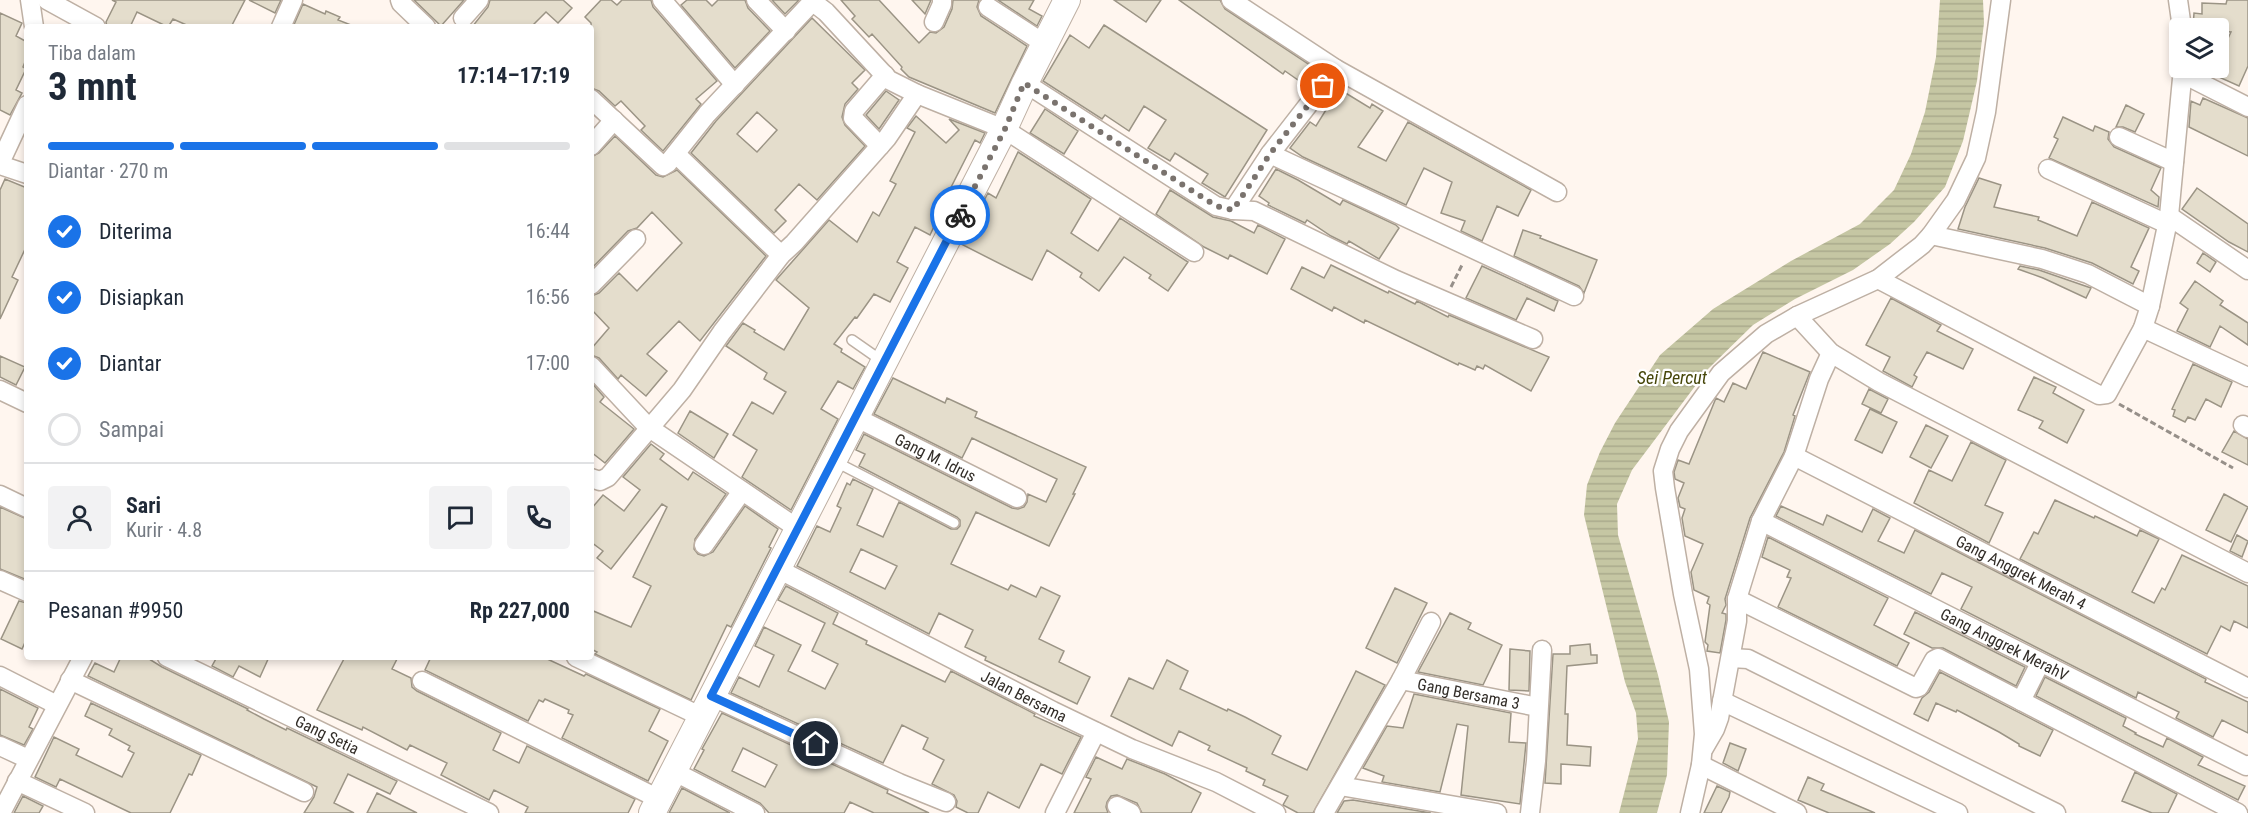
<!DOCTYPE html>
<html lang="id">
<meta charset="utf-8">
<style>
body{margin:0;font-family:"Roboto Condensed",sans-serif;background:#f2f2f3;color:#1f2937;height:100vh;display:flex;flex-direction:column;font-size:22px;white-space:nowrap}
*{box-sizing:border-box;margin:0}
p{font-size:20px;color:#747a83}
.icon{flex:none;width:33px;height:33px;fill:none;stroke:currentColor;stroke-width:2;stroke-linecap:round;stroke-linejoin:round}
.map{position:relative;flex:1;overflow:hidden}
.panel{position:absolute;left:24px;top:24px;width:570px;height:636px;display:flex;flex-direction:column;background:#fff;border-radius:6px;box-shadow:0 3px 9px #0003}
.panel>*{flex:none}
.controls{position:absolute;left:2169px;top:18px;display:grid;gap:12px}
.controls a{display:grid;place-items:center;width:60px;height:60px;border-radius:6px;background:#fff;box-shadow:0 3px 9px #0003;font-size:30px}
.pin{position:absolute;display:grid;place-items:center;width:51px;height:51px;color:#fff;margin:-26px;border:3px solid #fff;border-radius:50%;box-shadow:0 2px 6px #0007}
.courier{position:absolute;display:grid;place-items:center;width:60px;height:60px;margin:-30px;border:4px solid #1a73e8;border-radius:50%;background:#fff;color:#222;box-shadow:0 2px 8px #0007}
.overview em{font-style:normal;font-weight:700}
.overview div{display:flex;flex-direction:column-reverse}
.overview{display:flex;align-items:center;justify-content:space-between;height:102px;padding:0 24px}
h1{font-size:39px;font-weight:700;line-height:45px}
.bar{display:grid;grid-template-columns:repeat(4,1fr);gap:9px 6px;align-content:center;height:72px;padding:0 24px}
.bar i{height:8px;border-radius:4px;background:#e0e1e3}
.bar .current{background:#1a73e8}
.bar p{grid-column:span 4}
.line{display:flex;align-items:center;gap:15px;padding:0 24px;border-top:2px solid #e0e1e3}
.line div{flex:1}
.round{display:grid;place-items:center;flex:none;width:63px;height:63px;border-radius:6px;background:#f2f2f3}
ol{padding:0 24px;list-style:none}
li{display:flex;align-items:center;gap:18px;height:66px}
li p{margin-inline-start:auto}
li .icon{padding:6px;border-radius:50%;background:#1a73e8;color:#fff;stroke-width:4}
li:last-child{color:#747a83}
li i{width:33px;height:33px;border:3px solid #e0e1e3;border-radius:50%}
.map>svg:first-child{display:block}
</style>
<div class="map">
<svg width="2248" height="813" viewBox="0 0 2248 813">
<defs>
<pattern id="water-rules" width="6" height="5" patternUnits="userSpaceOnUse" patternTransform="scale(1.5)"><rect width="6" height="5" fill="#c5c6a3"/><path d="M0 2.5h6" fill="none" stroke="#aaaa8c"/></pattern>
</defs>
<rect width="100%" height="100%" fill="#fff6ef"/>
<path fill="url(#water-rules)" d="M1940,0h43l1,23 -7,58 -14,60 -18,46 -31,35 -24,22 -37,26 -58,29 -42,26 -45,44 -76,101 -15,34 1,31 40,140 11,47 -2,53 -10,38h-38l19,-74 -2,-26 -11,-31 -41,-167 3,-30 13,-33 15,-29 45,-68 53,-46 78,-48 69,-37 34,-34 17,-36 14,-42 11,-55z"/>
<path fill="#e4ddcc" stroke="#9b9485" stroke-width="1.5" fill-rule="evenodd" d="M112,0h133l-14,27h-40l-18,-8 -5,8 -31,-15 -7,15h-23l-1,-5 10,-20z
M249,0h32l-6,13z
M414,0h50l-23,26z
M490,0h73l9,8 -14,15 -12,-11 -15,15h-59l16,-20z
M601,0h10l6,5 5,-5h29l2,7 64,74 -21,18 5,5 -38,47 -22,-21 4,-4 -24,-25 -6,5 -16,-15 -8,-3v-65l-6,-6z
M687,0h19l6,6 6,-6h27l3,8 22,23 -35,37 -54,-63z
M772,0h27l-14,14z
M841,0h38l40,43 11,-11 6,1 8,-6 8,-18 1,-9h26l-2,7 4,9 46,30 -32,67 -86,-36 -8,-8 1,-2 -30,-33 -3,3 -17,-18 3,-3z
M912,0h19l-6,14z
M998,0h36l-5,9 13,7 -5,10z
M1114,0h47l-15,22z
M1179,0h41l5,9 94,62 -11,16 -23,-16 -2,3z
M2227,0h21v66l-9,20 -27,-12 3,-6h3v-8l13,-28 -13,-1v-3h-25l1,-15 8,1v-11l24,1z
M303,4l22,10 1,-3 14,6 -2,3 18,7h-63z
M0,13l22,10 -6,13 11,6v15l-4,10 3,2 -10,21 6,3 -12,22 -10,-5z
M812,18l53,52 -13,13 6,6 -13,15 -3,13 3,8 20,21 -48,54 -18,-16 -24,26 11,11 -12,12 -83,-80 25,-32zM757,112l20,18 -20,22 -20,-18z
M1104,25l163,105 -42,67 -23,-14 6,-9 -33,-21 -5,8 -22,-13 18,-28 -22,-14 -15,25 -24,-16 -3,4 -59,-38 27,-46 19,13z
M1339,89l31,19 2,-4 11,7 -25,36 28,14 22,-39 123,68 -13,26 -21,-10 -15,35 -21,-10 4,-10 -24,-8 11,-31 -28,-14 -18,37 -103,-48 -13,-9 20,-26 6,4z
M886,91l13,9 -20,29 -13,-14z
M2203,98l45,20v38l-59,-29 2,-26 9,4z
M2126,105l18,9 -9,18 -12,-5h-7z
M1045,109l33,22 -14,23 -34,-21z
M916,116l30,27 13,-13 -10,-11 36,14 -5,10 -5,-3 -38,75 2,1 -9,19 -15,-8 -18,35 11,6 -18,34 -16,-8 -17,24 -2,-1 -21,27 8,5 -1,3 24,15 -12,22 -15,-8 -17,28 17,10 -47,91 -49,-33 15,-27 -24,-15 19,-33 21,12 13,-22 -22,-13 3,-6 -41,-27 17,-23 12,7 -1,2 30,18 25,-42 -33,-28 53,-60 28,22 16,-30 6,4 17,-32 -6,-3 25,-49 -8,-4z
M2063,117l30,14 2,-5 14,6 -1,7 6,8 47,21 -10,22 8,7 -1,10 -109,-49 9,-19 -4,-2z
M615,136l41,39 7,2 14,-7 89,86 -66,85 -21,-20 -32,33 20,17 -21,25 -25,-21 -3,4 -19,-21 -8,-3v-6l18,-21 -18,-19v-13l8,-3 20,-20 18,18 45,-48 -30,-31 -15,16 -9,3 -37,38v-112l8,-4z
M1018,152l73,47 -20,34 27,18 22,-33 68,44 -20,29 -19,-13 2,-3 -27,-18 -25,34 -19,-14 2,-4 -35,-23 -15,30 -71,-36 27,-51 8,5z
M1276,169l22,11 42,25 3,-5 53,25 3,3 -20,31 -30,-18 -2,3 -16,-8 -24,-16 -2,3 -37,-18 1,-2 -10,-7z
M1979,178l22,7 -7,22 45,10 -1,3 39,16 15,-34 57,26 -18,39 8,4 -6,13 -41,-21 -47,-15 -87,-19 7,-22z
M5,179l22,9v57l-15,32 6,3 -18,39v-129z
M2197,188l51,36v28l-19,-10 -47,-33z
M1170,190l43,27 18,4 23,12 4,-8 27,14 -18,35 -37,-19 -2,4 -24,-12 -48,-33z
M1523,230l18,6 -1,2 57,22 -13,33 -5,-7 -65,-30z
M2203,253l13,9 -6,10 -13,-9z
M1331,265l57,28 1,-2 26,13 2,-3 31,16 1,-2 100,42 -18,34 -46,-26 -2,4 -6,-3 -2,4 -16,-7 -1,2 -93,-45 -1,3 -30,-16 -2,4 -41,-22 11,-22 22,11z
M1482,266l76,35 -4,10 -27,-13 -11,22 -50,-22z
M2020,266l19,4 52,18 -5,10 -43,-20 -25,-9z
M2195,281l28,20 -3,4 28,18v22l-28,-19 -10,21 -33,-16 11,-22 -8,-6z
M1891,298l50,27 -4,6 36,18 -10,20 -36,-17 -13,23 3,2 -5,10 -29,-16 7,-14 -24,-12z
M1763,352l47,20 -17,43 2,1 -11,36 -34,66 -25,81 1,6 -4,8 4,1v6l-6,33 -13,-2 1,-6 -3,-3 5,-37 -3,-2 2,-6 -15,-7 -3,-18 12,-28 -18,-8 -3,-18 3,-9 -5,-2 -2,-9 6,-15 -9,-4 -1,-7 4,-12 11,4 27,-66 8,4 9,-19 13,6z
M0,356l25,11 -9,18 -16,-8z
M2193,364l39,18 -11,25 -15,-8 -11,21 -7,-3 -3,5 -12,-6 2,-6 -3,-1z
M2034,377l22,10 -3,6 31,17 -17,33 -28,-15 4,-7 -25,-11z
M893,378l52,25 2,-5 30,14 -2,5 111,50 -13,27h2l-26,52 -73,-34 -25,52 57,26 3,-5 25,12 5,-10 19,9 -21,43 25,12 -5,11 31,15 -13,27 -92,-44 1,-3 -21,-10 8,-17 -34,-17 -10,21 -132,-68 20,-40 13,6 11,-24 -4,-2 10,-23 3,2 3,-6 20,10 -16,36 26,12 16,-35 52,27h6l3,-3v-6l-3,-3 -98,-51 6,-12 -9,-4 8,-16 148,74 6,1 6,-2 3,-5 1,-8 18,8 11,-23 -85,-41 -10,20 -88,-44zM861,549l36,17 -12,23 -35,-17z
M591,382l13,15 -4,5 34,27 -29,34 -14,-11z
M1869,389l19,10 -7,14 -19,-9z
M1870,409l27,13 -15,31 -27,-13z
M690,411l38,23 -14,24 -36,-25z
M1926,425l22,11 -17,32 -21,-11z
M2234,431l14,8v26l-26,-13z
M1971,442l35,18 -21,45 18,8 -14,30 -75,-40 15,-33 23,11z
M651,444l13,10 -4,5 28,21 5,-8 33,22 -31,45 -1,10 4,5 6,2 9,-4 32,-46 33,23 -9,18 2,1 -40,79 -4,-2 -36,75 -96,-46 2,-2 -6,-3v-39l40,17 20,-41 -18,-9 34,-70 -5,-3 -51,65 -14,-11 6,-7 -12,-9v-33l12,-14 21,16 16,-21 -17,-13z
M2224,494l24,13 -17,35 -25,-12z
M2055,500l39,18 1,-2 42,20 3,-6 19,9 -27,53 22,11 8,-15 3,2 17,-35 66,31v42l-14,-7 -4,10 -9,-5 -14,28 -187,-95 14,-27 4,2z
M1781,506l42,19 4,-10 35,17 11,-23 17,9 -12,23 26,12 11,-23 291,149 -1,3 43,20v31l-26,-13 -9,17 -37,-19 3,-6 -41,-20 -2,6 -175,-89 11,-22 -30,-14 -11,21 -155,-78z
M0,507l27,12v61l-27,-11z
M2237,535l11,6 -6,16 -12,-6z
M1768,537l120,61 -14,27 35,18 -12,23 -119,-59 13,-29 -4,-1 3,-7 -28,-13z
M786,586l52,27 -5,11 34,17 -1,3 79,38 6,-11 84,43 -1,2 47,21 -19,37 -21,-10 -22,44 -31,-16 -10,21h-10l-12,-6 1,-6 -3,-6 -22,-11 12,-24 -21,-11 5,-11 -26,-13 -19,38 -152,-70 8,-16 20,10 15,-32 -19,-9 9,-19 37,18 -13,26 37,18 13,-25 -26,-13 13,-28 -47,-23z
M1395,588l32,15 -30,60 -31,-15z
M19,601l8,2v35l-5,11 -21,-10z
M1915,612l110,55 -9,19 -73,-38h-11l-28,-14z
M1450,613l21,10 -3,6 34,16 -19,40 -65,-13z
M1590,644l1,11h6v8l-30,3 -2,48h3l-1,31 24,2 -1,19 -29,-2v20l-16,-1 8,-129h17v-8z
M1510,649l20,2 -1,40 -20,-1z
M121,657h25l16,10 86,42 -1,1 17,9 22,11 1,-2 110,53 -7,13 -42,-20 -14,29 20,10h-50l10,-16 3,-10 -229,-111 7,-13 19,9z
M217,657h52l-9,20 -21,-11 -6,11 -21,-11z
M345,657h53l-6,12 19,9 1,9 5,4 84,42 -8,17 26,13 8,-17 108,53 -7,14h-103l3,-6 -34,-17 -5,10 -48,-25 6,-12 -37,-18 -3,5 -44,-23 -1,3 -45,-20z
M431,657h112l41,19 2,-2 74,35 -11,22 19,10 -20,40 -86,-43 11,-23 -5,-2 1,-3 -24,-11 -2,3 -4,-2 -11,21 -103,-51z
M1167,660l21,11 -8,18 47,22 1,-2 17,8 36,19 -9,18 35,16 49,-99 29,14 -72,128h-15l-15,-8 5,-9 -25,-11 2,-5 -19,-9 1,-3 -39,-18 2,-4 -31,-15 -7,15 -61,-30 18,-38 24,11z
M1940,672l113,58 -13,26 -21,-10v-2l-20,-12 -42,-22 -1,2 -20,-9 -8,18 -14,-7 8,-16 7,-6z
M2045,677l81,41 -3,8 13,7 -1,1 28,13 4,-9 36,19 -5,8 47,21 -7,14 -202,-104z
M0,689l38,19 -9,19 4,2 -9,16 -24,-10z
M1414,694l97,19 -2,29 17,1 -6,61 -59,-9 7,-69 -11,-2 -17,68 -58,-10 2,-6 -21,-8 24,-42 16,2z
M91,703l110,52 -9,20 -3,-1 -19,39h-39l-71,-34 -4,8 -21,-10 19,-40 25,12 -3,6 46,22 12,-24 -6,-3 2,-4 -21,-11 3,-6 -27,-13z
M722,713l166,77 -1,3 42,20h-55l-24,-11 -6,11h-75l-9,-10 -66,-34 10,-19 -2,-1zM743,748l34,17 -12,22 -33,-16z
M1730,743l16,6 -8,22 -15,-8z
M1096,757l26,12 5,-10 38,15 36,19 -10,20h-49l-5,-10 -20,-8 -6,1 -4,6 -1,5 2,6h-34l17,-34 -5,-2z
M2135,772l42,22 -9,19h-16l-30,-12z
M1808,777l16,7 -3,6 54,23h-46l-31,-13z
M1717,786l13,6 -1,5 -8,16h-17z
M682,788l48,25h-61z
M377,793l40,20h-50z
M23,796l20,10 -4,7h-25z
M1353,800l78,13h-94l7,-12z"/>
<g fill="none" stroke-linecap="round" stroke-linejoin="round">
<defs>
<path id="service" d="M852,340l30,21
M836,462l118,61"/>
<g id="minor">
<path d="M30,0l4,27"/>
<path d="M47,0l49,27"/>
<path d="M400,0l1,3 25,24"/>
<path d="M662,0l73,85"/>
<path d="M756,0l30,31"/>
<path d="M1231,0l105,69 221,123"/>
<path d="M2178,0l4,28"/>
<path d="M813,2l13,10 63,68 28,14 87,35 190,123"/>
<path d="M988,7l57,37"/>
<path d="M463,18l16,-18"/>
<path d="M934,22l8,-18v-4"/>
<path d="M281,27l12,-27"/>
<path d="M2183,74l65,33"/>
<path d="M1025,83l191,123 17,4 21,1 142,69 137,59"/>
<path d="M591,99l72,67 5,-3 39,-49 107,-114"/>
<path d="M2119,137l55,25"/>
<path d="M591,146l23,-26"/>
<path d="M880,146l-27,-28 1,-7 31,-36"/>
<path d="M676,154l105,101"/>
<path d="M1270,154l304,142"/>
<path d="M0,163l27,-58"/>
<path d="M0,165l27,9"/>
<path d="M2048,169l119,55"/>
<path d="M1233,210l37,-56 66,-85"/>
<path d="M2169,216l79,54"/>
<path d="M1931,235l111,24 46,15 62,32"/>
<path d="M1878,279l221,116 8,-1 36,-66 7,-22 19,-90 14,-148"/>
<path d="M591,285l45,-46"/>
<path d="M1797,316l34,37 48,29 369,191"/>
<path d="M2143,328l105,49"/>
<path d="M591,366l57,61 149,101"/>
<path d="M0,390l27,13"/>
<path id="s1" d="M855,417l162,81"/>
<path d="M2243,425l5,3"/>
<path id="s2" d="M1794,456l454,232"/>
<path d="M591,478l9,3 8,-4 74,-87 40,-58 59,-77 13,-12 93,-105 30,-44"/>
<path d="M0,495l27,13"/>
<path id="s3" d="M1761,521l485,245 2,-1"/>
<path d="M704,545l38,-54"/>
<path id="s4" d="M776,568l277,143 79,38 84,33 60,31"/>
<path d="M0,580l27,12"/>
<path d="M1737,599l179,89 3,-1 15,-27 4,-2 300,155"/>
<path id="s5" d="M167,657l322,156"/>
<path d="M576,657l126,60"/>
<path d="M1731,658l17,1 308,154"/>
<path d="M0,676l57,29"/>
<path d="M70,680l234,112"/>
<path id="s6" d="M1401,680l137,27"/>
<path d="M422,681l237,118"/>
<path d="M711,696l188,87 47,19"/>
<path d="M1722,701l236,112"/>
<path d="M2021,701l19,-38"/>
<path d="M0,746l28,13"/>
<path d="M1704,748l11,-19 4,-11 18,-97v-22l24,-78 33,-65 25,-77 12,-26"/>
<path d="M1701,765l96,48"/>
<path d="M673,771l82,42"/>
<path d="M17,781l68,32"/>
<path d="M1340,786l157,27"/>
<path d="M1117,806l14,7"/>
<path d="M1,813l82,-156"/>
<path d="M1055,813l41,-81"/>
<path d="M1324,813l77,-133 30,-58"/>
<path d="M1530,813l6,-52 6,-111"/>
<path d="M1690,813l11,-48 3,-31 -5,-65 -16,-75 -18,-106 -2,-17 7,-22 9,-18 42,-58 45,-39 31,-18 81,-37 44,-34 9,-10 25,-35 20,-42 10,-46 15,-112"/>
</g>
<path id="secondary" d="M652,813l352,-684 21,-46 42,-83"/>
</defs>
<use href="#service" stroke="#beb0a4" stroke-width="12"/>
<use href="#minor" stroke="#beb0a4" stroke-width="21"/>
<use href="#secondary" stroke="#beb0a4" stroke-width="28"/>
<path stroke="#968f89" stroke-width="3" stroke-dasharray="6 3" stroke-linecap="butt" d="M1451,287l12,-24
M2119,404l114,64"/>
<use href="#service" stroke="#fff" stroke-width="9"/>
<use href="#minor" stroke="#fff" stroke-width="18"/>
<use href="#secondary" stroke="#fff" stroke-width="26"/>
</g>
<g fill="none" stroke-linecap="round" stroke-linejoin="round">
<path stroke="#7a736e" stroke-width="6" stroke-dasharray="0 10.8" d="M960,215l45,-86 19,-46 192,123 17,4 37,-56 53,-68"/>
<path stroke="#1a73e8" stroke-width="8" d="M816,744l-105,-48 249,-481"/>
</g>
<g text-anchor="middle" stroke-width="4.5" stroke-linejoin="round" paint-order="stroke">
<g font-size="16" fill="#322d28" stroke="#fff">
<text dy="6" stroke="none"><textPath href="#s1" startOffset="90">Gang M. Idrus</textPath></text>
<text dy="6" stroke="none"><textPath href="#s2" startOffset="255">Gang Anggrek Merah 4</textPath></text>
<text dy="6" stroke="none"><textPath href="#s3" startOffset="273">Gang Anggrek MerahV</textPath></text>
<text dy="6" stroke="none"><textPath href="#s6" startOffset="69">Gang Bersama 3</textPath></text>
<text dy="6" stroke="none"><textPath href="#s4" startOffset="279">Jalan Bersama</textPath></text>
<text dy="6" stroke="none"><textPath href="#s5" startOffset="178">Gang Setia</textPath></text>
</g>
<g font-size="18" font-style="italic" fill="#464609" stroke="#fff">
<text x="1672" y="384">Sei Percut</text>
</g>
</g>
</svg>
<div class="controls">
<a><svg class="icon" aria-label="layers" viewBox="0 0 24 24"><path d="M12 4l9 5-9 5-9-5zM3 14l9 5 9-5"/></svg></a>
</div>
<div class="pin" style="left:1323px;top:86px;background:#ea580c"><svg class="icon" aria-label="bag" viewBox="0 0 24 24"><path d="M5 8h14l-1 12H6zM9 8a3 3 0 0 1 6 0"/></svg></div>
<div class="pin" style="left:816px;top:744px;background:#1f2937"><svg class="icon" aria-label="home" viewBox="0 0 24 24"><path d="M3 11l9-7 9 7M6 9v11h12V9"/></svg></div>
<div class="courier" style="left:960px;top:215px"><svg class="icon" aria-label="bike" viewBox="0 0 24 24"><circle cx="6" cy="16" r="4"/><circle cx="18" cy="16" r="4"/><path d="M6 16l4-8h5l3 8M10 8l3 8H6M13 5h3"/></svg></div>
<section class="panel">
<div class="overview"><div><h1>3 mnt</h1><p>Tiba dalam</p></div><em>17:14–17:19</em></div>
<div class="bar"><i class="current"></i><i class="current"></i><i class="current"></i><i></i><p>Diantar · 270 m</p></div>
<ol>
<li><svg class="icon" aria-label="check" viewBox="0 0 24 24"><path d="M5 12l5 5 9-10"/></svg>Diterima<p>16:44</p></li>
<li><svg class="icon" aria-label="check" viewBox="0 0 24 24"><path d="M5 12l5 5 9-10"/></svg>Disiapkan<p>16:56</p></li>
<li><svg class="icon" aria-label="check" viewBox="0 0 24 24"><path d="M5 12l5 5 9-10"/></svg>Diantar<p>17:00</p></li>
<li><i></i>Sampai</li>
</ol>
<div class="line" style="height:108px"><a class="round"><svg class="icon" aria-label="person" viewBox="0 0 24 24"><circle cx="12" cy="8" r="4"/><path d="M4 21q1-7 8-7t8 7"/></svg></a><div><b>Sari</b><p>Kurir · 4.8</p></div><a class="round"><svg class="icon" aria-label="chat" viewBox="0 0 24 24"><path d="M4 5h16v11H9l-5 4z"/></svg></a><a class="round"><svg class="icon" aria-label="phone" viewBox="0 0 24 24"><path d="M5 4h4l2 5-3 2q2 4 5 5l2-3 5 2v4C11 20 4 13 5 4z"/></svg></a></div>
<div class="line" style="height:78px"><div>Pesanan #9950</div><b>Rp 227,000</b></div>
</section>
</div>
